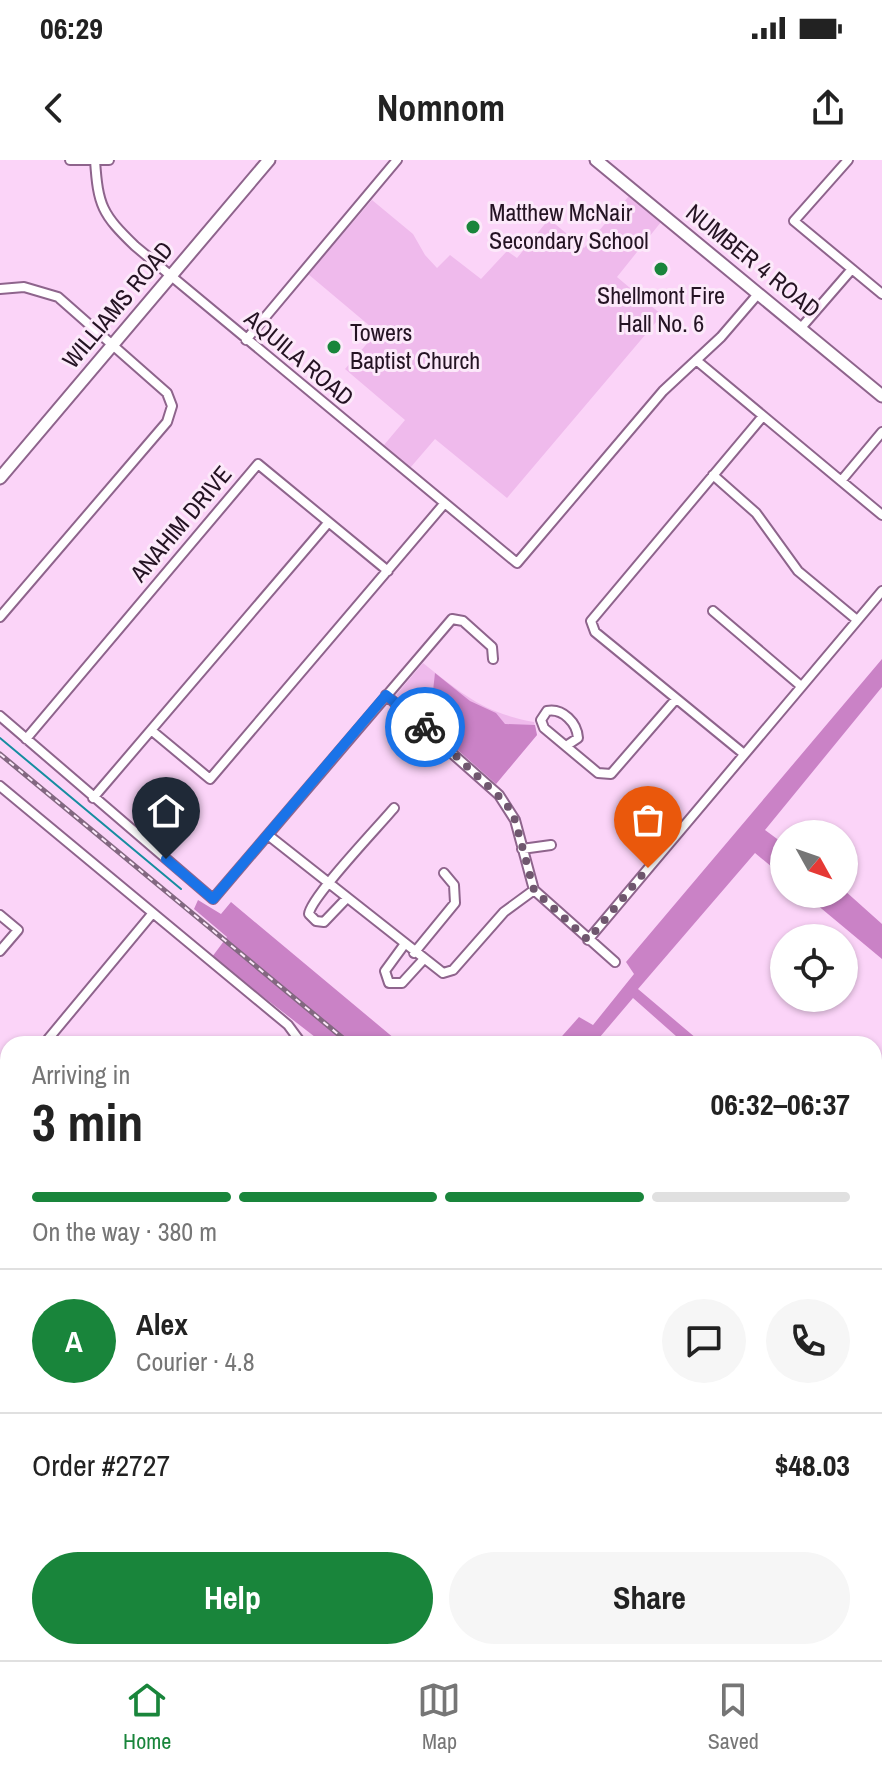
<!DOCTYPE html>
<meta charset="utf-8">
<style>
body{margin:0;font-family:"Archivo Narrow",sans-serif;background:#f6f6f6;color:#222;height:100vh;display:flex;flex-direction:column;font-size:30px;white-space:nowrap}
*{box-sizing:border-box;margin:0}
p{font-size:26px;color:#767676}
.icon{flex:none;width:44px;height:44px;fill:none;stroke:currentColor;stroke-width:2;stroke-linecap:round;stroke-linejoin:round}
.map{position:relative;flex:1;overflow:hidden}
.sheet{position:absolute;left:0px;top:876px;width:882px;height:624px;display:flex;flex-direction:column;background:#fff;border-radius:24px 24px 0 0;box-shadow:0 2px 6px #0004}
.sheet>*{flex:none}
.needle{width:52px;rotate:130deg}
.buttons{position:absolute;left:770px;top:660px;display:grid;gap:16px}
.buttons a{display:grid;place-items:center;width:88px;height:88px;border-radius:50%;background:#fff;box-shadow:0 2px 6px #0004;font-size:40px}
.pin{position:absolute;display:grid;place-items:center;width:68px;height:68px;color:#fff;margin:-82px -34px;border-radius:50% 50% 50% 0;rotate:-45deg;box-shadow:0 0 8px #0007}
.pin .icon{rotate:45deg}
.courier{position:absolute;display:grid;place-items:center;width:80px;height:80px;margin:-40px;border:6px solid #1a73e8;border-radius:50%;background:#fff;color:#222;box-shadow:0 2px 10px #0007}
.summary em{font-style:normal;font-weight:800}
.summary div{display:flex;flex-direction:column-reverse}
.summary{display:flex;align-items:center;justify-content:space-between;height:136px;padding:0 32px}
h1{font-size:52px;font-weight:800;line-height:60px}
.bar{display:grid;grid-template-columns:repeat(4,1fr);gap:12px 8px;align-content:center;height:96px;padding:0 32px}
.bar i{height:10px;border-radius:6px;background:#e0e0e0}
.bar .selected{background:#19853b}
.bar p{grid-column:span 4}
.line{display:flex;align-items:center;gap:20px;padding:0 32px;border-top:2px solid #e0e0e0}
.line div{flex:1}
.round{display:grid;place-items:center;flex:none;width:84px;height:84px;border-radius:42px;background:#f6f6f6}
.action{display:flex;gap:16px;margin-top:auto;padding:16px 32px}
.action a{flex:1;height:92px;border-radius:48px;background:#19853b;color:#fff;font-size:32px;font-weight:800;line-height:92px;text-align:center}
.action a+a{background:#f6f6f6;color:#222}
.status{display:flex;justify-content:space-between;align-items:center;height:56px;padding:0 40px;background:#fff;direction:ltr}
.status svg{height:22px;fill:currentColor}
header{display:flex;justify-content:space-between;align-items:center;height:104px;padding:0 32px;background:#fff;font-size:36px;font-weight:800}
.dock{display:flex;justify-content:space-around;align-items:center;height:112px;border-top:2px solid #e0e0e0;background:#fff;font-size:22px;color:#767676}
.dock a{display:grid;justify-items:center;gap:4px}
.dock .selected{color:#19853b}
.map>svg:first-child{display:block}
</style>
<div class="status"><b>06:29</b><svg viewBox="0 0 49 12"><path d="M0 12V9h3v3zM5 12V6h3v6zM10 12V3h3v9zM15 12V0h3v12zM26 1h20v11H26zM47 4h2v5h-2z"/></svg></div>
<header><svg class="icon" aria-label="back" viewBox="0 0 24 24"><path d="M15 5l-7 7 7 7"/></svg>Nomnom<svg class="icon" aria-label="share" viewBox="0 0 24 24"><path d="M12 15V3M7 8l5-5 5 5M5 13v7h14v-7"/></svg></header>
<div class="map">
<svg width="882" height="1500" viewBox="0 0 882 1500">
<rect width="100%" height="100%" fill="#fbd4f8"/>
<path fill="#efbaec" d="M629,36l32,26 -44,55 45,38 -155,183 -72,-59 -25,29 -26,-23 21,-25 -60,-51 32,-37 -69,-58 64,-74 41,34 12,21 12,13 13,-13 31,24 26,-28 10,7 32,-39 35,29z
M423,503c39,31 61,50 111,59l3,13 -41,49 -100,-89z
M0,1074l8,7v136l-8,-6z"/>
<path fill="#ca82c6" d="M882,499v28l-117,143 19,14v33l-29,-24 -117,136 65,55h-18l-52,-46 -39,46h-39l24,-27 14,8 41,-51 -8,-12z
M435,513l35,28 26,12 9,11 30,1 2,10 -41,49 -82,-73 18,-11z
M844,730l38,34v35l-78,-65h40z
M198,740l23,14 10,-12 170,142h-77l-112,-87 15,-20 -33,-28z
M491,1492h116l-6,8h-101z"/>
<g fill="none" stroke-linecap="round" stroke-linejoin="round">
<path stroke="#178da0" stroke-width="2" d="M0,578l181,151"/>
<defs>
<path id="street" d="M70,0h39
M95,0c3,46 7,54 40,86l382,317 146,-172 58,-54 37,-43
M848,0l-54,61 88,73
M0,129l24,-2 34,10 109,96 5,13 -5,16 -167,195
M800,169l52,-60
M246,180l151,-180
M696,200l186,155
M713,315l43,38 42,58 59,49
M841,321l41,-49
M713,451l88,75
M386,535l113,100 16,25 19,70 81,72
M0,556l213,183 239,-280 11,2 29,26 1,12
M151,570l59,49 234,-275
M26,579l232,-275 130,107
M566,586l12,-8c-1,-15 -15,-30 -31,-27l-6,9 3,8 54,45 13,1 65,-75
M744,594l-149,-122 -4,-11 172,-205
M0,626l288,239 14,19
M93,638l235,-275
M268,675l175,138 10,-3 51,-58 30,-22
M522,689l29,-4
M346,739l-22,23 -8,-1 -7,-7c1,-16 70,-88 85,-106
M0,755l18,15 -18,21
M588,780l294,-349
M404,785l-19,26 4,12h13l21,-23
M414,793l41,-50 -1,-18 -10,-12
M44,884l108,-130
M0,937l8,-10
M0,1015l8,7
M30,1500l7,-8"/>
<path id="secondary" d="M596,0l286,236
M0,318l269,-318"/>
</defs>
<use href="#street" stroke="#8e648c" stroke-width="12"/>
<use href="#secondary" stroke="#8e648c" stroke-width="15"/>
<use href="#street" stroke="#fff" stroke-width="8"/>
<use href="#secondary" stroke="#fff" stroke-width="11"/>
<defs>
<path id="rail" d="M0,594l350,290
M874,1334l8,7"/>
</defs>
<use href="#rail" stroke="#836881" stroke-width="5"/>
<use href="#rail" stroke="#fce9fa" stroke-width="2" stroke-dasharray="6" stroke-linecap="butt"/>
</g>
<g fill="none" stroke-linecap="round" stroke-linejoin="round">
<path stroke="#6f576e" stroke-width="8" stroke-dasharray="0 14.4" d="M425,567l81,76 9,17 19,70 54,50 60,-72"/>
<path stroke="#1a73e8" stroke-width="10" d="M166,699l47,40 173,-204 39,32"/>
</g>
<g fill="#19853b" stroke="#fce9fa" stroke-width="3">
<circle cx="473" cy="67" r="8"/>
<circle cx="661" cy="109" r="8"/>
<circle cx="334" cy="187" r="8"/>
</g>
<g text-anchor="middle" stroke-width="6" stroke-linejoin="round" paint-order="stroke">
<g font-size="24" fill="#241323" stroke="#fce9fa" text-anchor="start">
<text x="489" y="61">Matthew McNair<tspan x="489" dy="28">Secondary School</tspan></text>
<text x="661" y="144" text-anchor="middle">Shellmont Fire<tspan x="661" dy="28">Hall No. 6</tspan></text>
<text x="350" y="181">Towers<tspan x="350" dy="28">Baptist Church</tspan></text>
</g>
<g font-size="24" fill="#241323" stroke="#fce9fa">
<text transform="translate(753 101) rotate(39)" y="8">NUMBER 4 ROAD</text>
<text transform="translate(118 145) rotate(-50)" y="8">WILLIAMS ROAD</text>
<text transform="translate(299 198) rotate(40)" y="8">AQUILA ROAD</text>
<text transform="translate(181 364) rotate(-50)" y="8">ANAHIM DRIVE</text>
</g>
</g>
</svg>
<div class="buttons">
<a><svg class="needle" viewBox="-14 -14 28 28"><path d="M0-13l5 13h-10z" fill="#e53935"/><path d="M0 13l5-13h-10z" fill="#767676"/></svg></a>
<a><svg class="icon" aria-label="locate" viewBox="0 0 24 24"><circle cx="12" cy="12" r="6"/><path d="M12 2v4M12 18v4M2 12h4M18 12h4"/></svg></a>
</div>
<div class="pin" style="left:648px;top:708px;background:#ea580c"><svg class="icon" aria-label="bag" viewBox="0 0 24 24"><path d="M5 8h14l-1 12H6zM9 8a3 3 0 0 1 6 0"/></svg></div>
<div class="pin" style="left:166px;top:699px;background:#1f2937"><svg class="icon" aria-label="home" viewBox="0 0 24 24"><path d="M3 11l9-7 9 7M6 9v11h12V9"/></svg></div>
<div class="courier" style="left:425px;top:567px"><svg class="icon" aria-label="bike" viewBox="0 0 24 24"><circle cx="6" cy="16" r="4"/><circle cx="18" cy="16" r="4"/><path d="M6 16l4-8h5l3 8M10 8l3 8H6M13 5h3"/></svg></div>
<section class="sheet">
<div class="summary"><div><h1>3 min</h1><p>Arriving in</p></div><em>06:32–06:37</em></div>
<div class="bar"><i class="selected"></i><i class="selected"></i><i class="selected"></i><i></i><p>On the way · 380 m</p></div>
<div class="line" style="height:144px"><b class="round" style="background:#19853b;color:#fff">A</b><div><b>Alex</b><p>Courier · 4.8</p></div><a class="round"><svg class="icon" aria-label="chat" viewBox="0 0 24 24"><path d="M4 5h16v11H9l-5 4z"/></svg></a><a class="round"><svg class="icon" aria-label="phone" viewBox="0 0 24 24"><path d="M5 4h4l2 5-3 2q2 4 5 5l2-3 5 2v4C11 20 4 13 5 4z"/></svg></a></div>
<div class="line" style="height:104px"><div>Order #2727</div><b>$48.03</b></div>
<div class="action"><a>Help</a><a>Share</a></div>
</section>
</div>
<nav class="dock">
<a class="selected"><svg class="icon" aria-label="home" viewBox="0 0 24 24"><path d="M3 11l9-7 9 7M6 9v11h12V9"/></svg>Home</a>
<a><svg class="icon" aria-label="map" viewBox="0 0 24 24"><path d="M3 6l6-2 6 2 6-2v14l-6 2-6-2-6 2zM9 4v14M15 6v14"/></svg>Map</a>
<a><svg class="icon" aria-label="saved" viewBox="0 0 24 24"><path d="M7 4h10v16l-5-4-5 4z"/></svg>Saved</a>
</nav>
